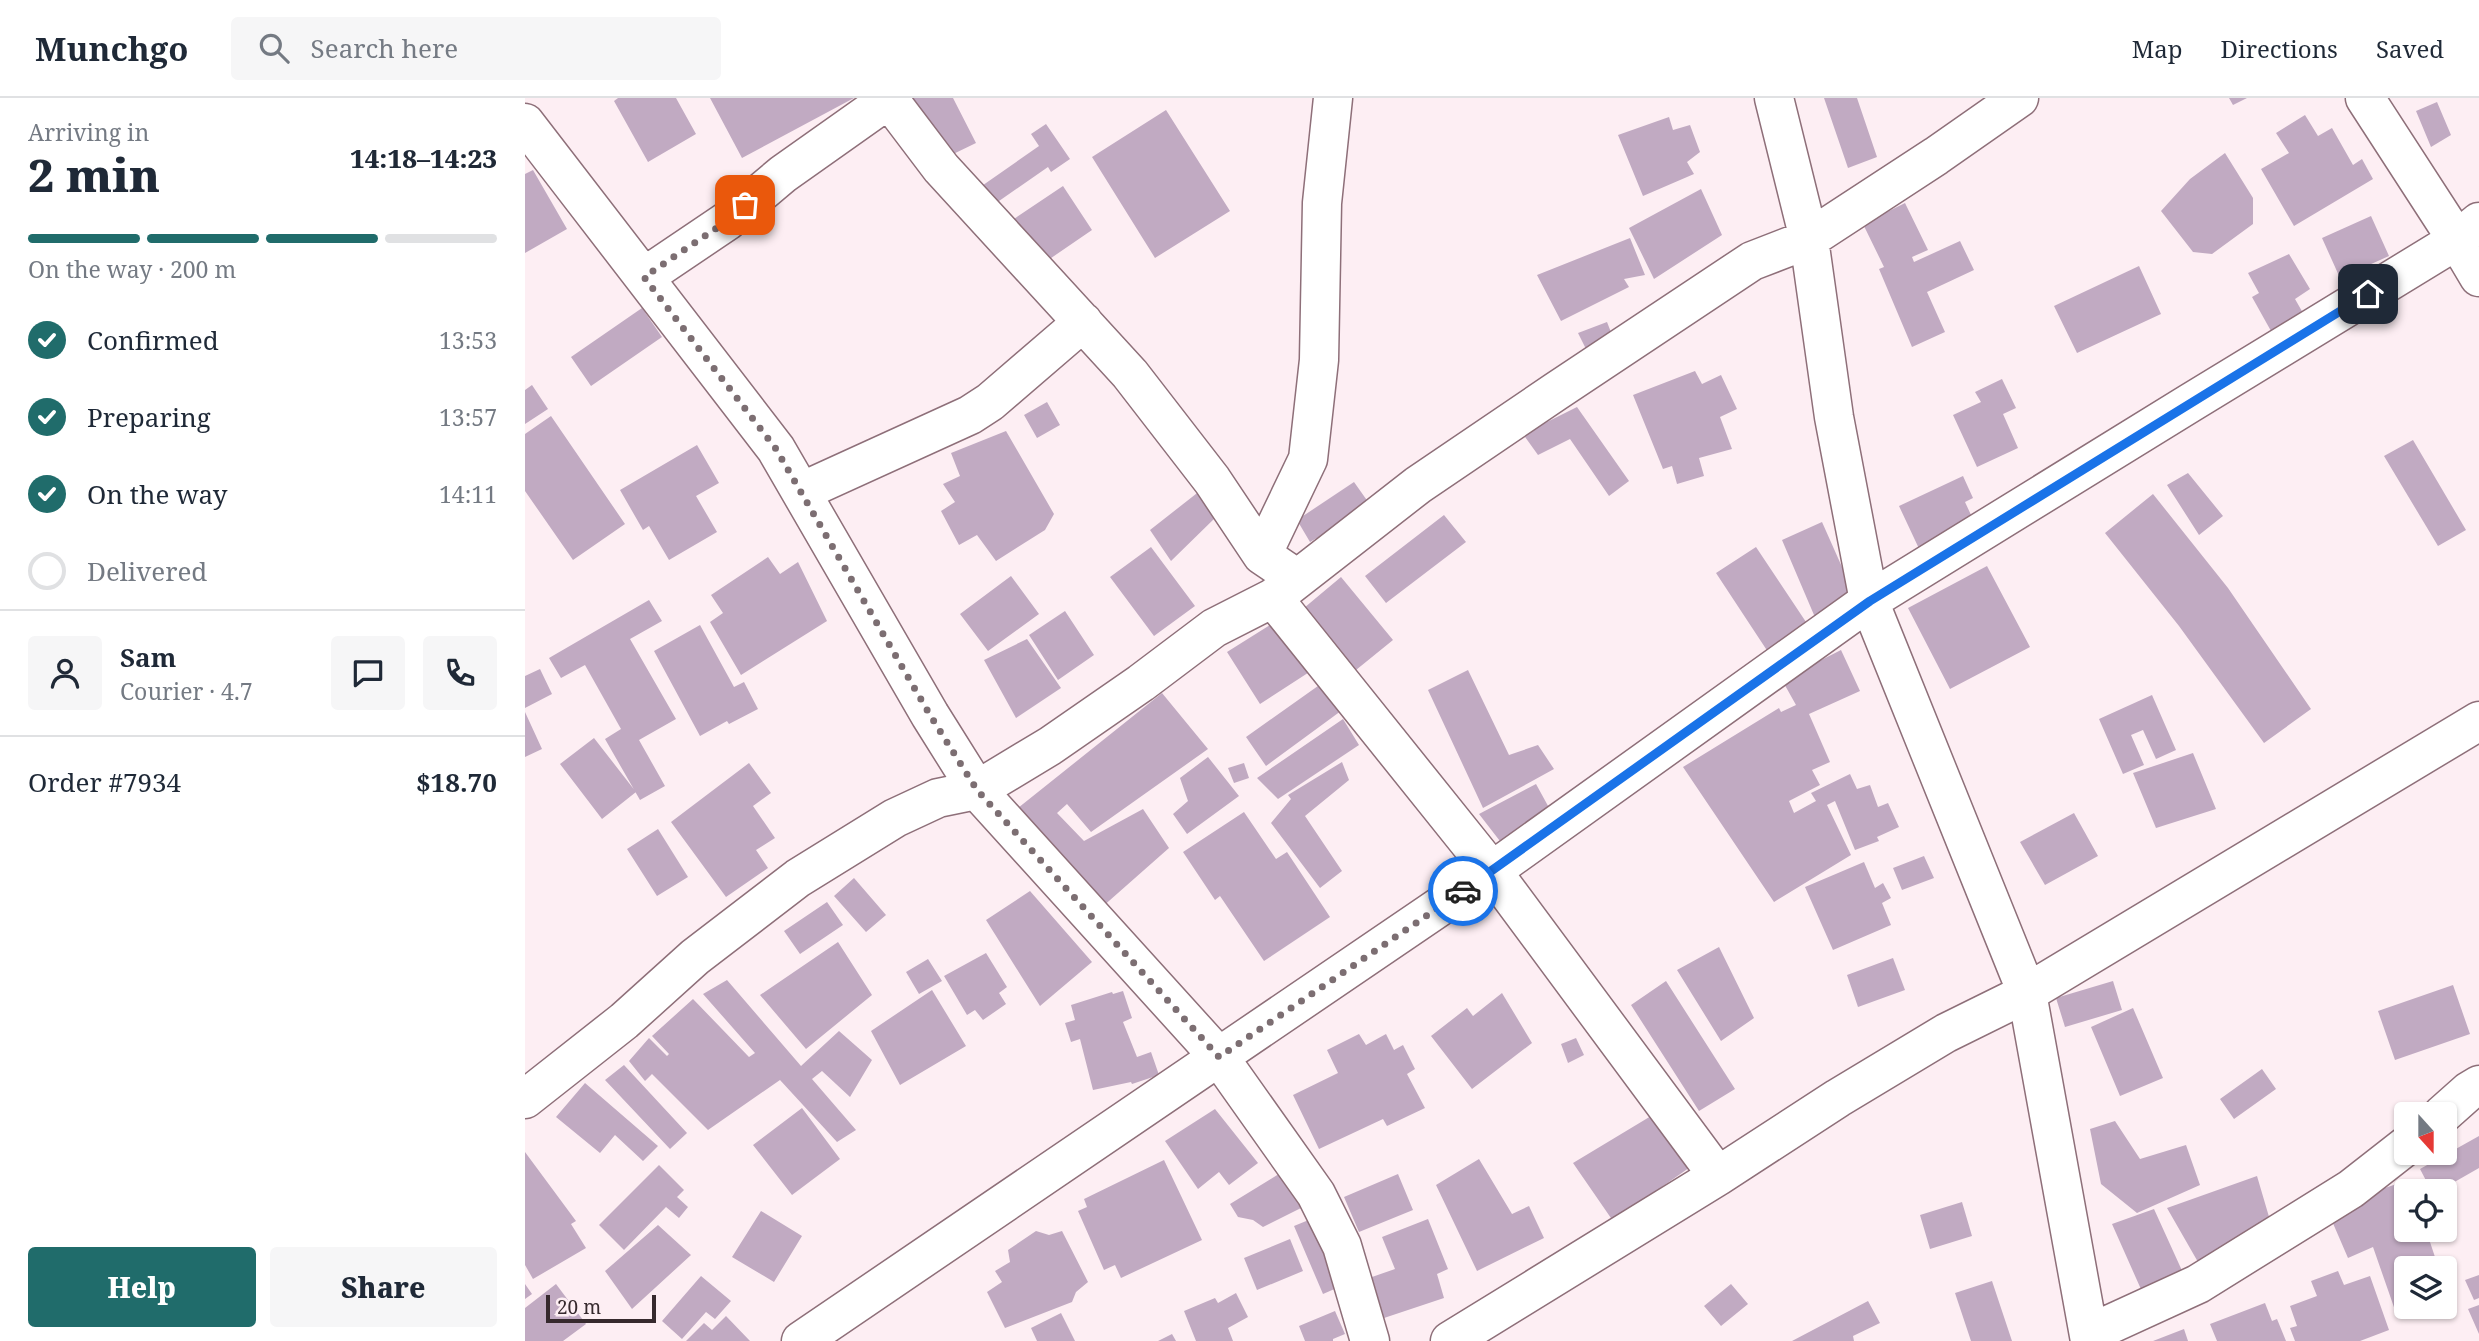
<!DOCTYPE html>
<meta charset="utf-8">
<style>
body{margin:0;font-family:"Noto Serif",serif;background:#f6f6f7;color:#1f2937;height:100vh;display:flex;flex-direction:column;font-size:26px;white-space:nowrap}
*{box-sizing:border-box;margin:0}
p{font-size:23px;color:#747a83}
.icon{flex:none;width:38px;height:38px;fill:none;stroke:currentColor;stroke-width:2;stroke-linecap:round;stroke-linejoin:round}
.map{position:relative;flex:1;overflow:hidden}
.details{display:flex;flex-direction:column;background:#fff;width:525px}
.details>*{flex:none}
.needle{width:46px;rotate:159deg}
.controls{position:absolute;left:1869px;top:1004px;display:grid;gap:14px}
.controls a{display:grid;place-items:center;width:63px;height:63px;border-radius:7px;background:#fff;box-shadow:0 2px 5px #0004;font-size:35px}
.scale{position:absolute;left:21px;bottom:18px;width:110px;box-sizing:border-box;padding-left:7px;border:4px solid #36292d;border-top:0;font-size:19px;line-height:24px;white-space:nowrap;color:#36292d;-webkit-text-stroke:5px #fdeef3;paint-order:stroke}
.pin{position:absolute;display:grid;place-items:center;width:60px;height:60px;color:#fff;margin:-30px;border-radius:14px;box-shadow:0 4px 10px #0006}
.courier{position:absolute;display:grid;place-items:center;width:70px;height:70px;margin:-35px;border:5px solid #1a73e8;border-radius:50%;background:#fff;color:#222;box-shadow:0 2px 9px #0007}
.summary em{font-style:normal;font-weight:800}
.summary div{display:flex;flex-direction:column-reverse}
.summary{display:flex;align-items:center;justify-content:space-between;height:119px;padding:0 28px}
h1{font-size:46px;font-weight:800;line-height:52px}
.bar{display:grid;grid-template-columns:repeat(4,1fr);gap:10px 7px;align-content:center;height:84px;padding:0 28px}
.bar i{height:9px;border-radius:5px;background:#e0e1e3}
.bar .active{background:#206c6b}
.bar p{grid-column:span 4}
.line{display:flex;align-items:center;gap:18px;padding:0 28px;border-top:2px solid #e0e1e3}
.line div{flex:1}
.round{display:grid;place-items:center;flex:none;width:74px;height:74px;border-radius:7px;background:#f6f6f7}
ol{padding:0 28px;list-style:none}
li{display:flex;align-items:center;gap:21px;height:77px}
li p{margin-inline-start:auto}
li .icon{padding:7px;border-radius:50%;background:#206c6b;color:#fff;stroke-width:4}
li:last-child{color:#747a83}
li i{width:38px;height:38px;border:4px solid #e0e1e3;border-radius:50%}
.primary-button{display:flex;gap:14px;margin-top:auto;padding:14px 28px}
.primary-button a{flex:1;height:80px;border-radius:7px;background:#206c6b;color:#fff;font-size:28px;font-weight:800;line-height:80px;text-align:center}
.primary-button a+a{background:#f6f6f7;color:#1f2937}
header{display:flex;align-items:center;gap:42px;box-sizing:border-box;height:98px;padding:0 35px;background:#fff;border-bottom:2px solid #e0e1e3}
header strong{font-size:33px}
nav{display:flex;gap:38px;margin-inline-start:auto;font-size:24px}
.search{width:490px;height:63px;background:#f6f6f7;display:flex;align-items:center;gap:18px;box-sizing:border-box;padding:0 24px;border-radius:7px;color:#747a83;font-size:26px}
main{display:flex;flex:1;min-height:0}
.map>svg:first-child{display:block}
</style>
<header>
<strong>Munchgo</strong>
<div class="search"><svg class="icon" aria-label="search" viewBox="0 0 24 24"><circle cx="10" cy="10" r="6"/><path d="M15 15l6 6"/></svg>Search here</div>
<nav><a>Map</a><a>Directions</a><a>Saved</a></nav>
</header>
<main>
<section class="details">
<div class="summary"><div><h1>2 min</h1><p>Arriving in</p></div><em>14:18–14:23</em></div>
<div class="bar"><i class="active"></i><i class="active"></i><i class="active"></i><i></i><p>On the way · 200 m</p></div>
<ol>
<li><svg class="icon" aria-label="check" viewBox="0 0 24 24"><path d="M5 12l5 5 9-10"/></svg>Confirmed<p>13:53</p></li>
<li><svg class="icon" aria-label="check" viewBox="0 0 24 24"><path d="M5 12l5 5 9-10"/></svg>Preparing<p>13:57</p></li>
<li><svg class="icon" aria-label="check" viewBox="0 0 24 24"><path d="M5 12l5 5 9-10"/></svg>On the way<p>14:11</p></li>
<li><i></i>Delivered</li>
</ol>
<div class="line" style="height:126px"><a class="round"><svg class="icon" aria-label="person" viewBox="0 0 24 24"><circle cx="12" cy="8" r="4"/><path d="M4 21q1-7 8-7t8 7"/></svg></a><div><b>Sam</b><p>Courier · 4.7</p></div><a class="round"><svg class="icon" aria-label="chat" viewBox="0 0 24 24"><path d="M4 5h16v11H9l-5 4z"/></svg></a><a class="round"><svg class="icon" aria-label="phone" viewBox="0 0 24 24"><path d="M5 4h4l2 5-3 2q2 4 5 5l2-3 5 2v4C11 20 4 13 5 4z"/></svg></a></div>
<div class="line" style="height:91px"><div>Order #7934</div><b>$18.70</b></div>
<div class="primary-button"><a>Help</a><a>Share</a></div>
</section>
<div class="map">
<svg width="1954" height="1243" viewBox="0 0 1954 1243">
<rect width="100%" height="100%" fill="#fdeef3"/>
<path fill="#c1aac2" d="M93,0h58l20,36 -48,28 -34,-61z
M185,0h144l-112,60z
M388,0h40l23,45 -31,15z
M1299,0h33l20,59 -29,11z
M1704,0h18l-14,7z
M1912,4l14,33 -20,12 -15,-36z
M641,12l64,101 -75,47 -63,-101z
M1780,17l13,21 14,-8 21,37 9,-6 11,20 -79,47 -33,-57 28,-16 -13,-20z
M1144,19l4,13 17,-5 10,27 -13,10 7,12 -51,22 -25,-61z
M521,26l24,35 -19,13 -3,-5 -59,41 -13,-18 63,-44 -8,-12z
M1700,55l28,45v26l-41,30 -19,-2 -32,-41 29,-32z
M8,72l34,59 -42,24v-79z
M538,88l29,44 -54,37 -30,-44z
M1176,91l21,46 -68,44 -25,-51z
M1380,105l23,47 -16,7 2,5 46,-21 14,29 -47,22 18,40 -33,15 -33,-78 5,-2 -21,-43z
M1846,118l18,40 -49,22 -18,-40z
M1105,140l15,37 -21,4 5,8 -68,34 -24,-46z
M1764,156l21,35 -15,10 8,14 -32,18 -19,-34 7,-4 -11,-20z
M1614,168l22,48 -84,39 -23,-47z
M117,210l20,29 -71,49 -20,-29z
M1082,224l7,18 -26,13 -10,-20z
M1170,273l7,13 19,-9 16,34 -17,8 12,32 -33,9 5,18 -27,8 -5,-18 -9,3 -30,-74z
M1477,281l14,29 -13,6 15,34 -41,19 -24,-52 28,-13 -6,-10z
M7,287l16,24 -23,15v-34z
M522,304l13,23 -23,13 -13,-23z
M1052,309l52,74 -20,15 -39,-57 -32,16 -15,-21z
M26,318l74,108 -52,36 -48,-69v-57z
M481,333l48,83 -9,16 -49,31 -19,-26 -18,10 -18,-34 14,-9 -12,-18 17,-8 -9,-23z
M1888,342l53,90 -28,16 -54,-90z
M172,347l22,38 -23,13 21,36 -48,28 -20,-34 -6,4 -23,-40z
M1663,375l35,43 -24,19 -32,-50z
M1438,378l10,22 -8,4 13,28 -56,25 -23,-49z
M829,384l17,24 -61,36 -13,-22z
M676,392l15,27 -45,44 -21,-31z
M1628,396l75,94 83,121 -47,34 -85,-117 -74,-93z
M919,417l22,27 -80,61 -21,-27z
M1297,424l36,81 -41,19 -35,-82z
M626,449l44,59 -41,30 -44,-59z
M1231,449l54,81 -40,27 -54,-82z
M243,459l12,17 18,-12 29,59 -86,54 -31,-53 13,-9 -12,-18z
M1462,468l43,81 -80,42 -42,-81z
M486,478l28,38 -51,37 -28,-37z
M816,479l52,63 -37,30 -52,-62z
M124,502l13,21 -32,18 46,80 -37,21 26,46 -25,14 -35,-61 16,-10 -36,-64 -24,13 -12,-20z
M540,513l29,44 -36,25 -29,-45z
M756,520l33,51 -54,35 -33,-52z
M175,527l34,62 10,-5 14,27 -29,15 -2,-3 -27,15 -46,-85z
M502,541l34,49 -45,30 -32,-58z
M1316,552l19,41 -51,23 21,48 -18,8 8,15 -31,16 5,12 22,-12 -5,-8 39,-19 7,15 13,-4 8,22 10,-4 11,24 -22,10 2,4 -24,9 -20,-49 -8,4 24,50 -77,47 -91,-135 96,-59 2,4 15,-7 -14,-25z
M15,571l12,25 -27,14v-32z
M943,572l41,85 29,-10 16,24 -71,39 -55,-118z
M800,583l20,27 -79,58 -20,-29z
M637,595l46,56 -117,83 -24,-28 -10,9 27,28 59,-32 26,39 -68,60 -83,-100z
M1627,597l24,55 -20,9 -13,-29 -12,5 13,30 -21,9 -24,-55z
M0,614l17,37 -17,8z
M818,621l16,26 -81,54 -21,-21z
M69,640l42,54 -34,27 -42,-55z
M1668,655l23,56 -60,19 -23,-55z
M683,659l31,39 -52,38 -14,-20 15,-13 -8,-23z
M817,664l7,18 -44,36 37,55 -22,17 -49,-65 20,-24 -3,-4z
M224,665l22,30 -18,13 22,32 -19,12 12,18 -42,29 -55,-75z
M719,665l5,15 -15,5 -6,-15z
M1011,686l17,31 -50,30 -24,-31z
M719,714l32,47 11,-7 43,65 -66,44 -44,-65 -5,4 -32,-48z
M1549,715l24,43 -53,29 -25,-43z
M133,731l30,48 -31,19 -30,-47z
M1399,758l10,22 -32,12 -9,-22z
M1339,764l11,26 8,-5 8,15 -9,5 9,22 -58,25 -28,-63z
M329,780l32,37 -20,17 -32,-36z
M505,793l62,71 -52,44 -54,-86z
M302,804l16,23 -43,29 -16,-23z
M313,844l34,53 -66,54 -46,-54z
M1194,849l35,71 -33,23 -44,-71z
M461,855l21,34 -8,6 7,11 -23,16 -8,-10 -8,5 -23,-39z
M1368,860l12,32 -47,17 -11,-32z
M403,861l14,22 -23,13 -13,-22z
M202,882l74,86 38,-35 33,29 -22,37 -28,-26 -10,8 44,51 -19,12 -57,-62 -72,50 -56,-56 -7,7 -16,-20 20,-23 18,18 2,-2 -17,-18 41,-37 56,58 6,-4 -52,-59z
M1141,883l69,108 -36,22 -68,-106z
M1588,883l9,29 -57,17 -9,-29z
M1928,887l17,49 -75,26 -17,-49z
M407,892l34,56 -66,39 -29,-54z
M598,893l9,27 -9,4 14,35 14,-5 8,23 -27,9 -1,-2 -38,8 -13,-51 -9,3 -6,-19 10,-3 -4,-15 41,-13 1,2z
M977,895l30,50 -60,46 -41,-53 36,-28 6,8z
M1608,910l30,70 -43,18 -29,-69z
M834,936l7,11 20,-11 8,16 9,-5 12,24 -8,5 18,34 -38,18 -4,-7 -64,30 -26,-54 45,-22 -11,-23z
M1051,940l8,17 -16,8 -7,-19z
M99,967l63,68 -17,16 -65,-69z
M1737,971l14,20 -42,30 -14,-20z
M60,985l73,63 -15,15 -28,-26 -15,18 -44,-36z
M277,1010l38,51 -48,36 -39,-50z
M690,1011l43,54 -29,22 -10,-13 -21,17 -33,-48z
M1136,1012l35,53 -83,58 -40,-58z
M1590,1023l25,38 46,-14 14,40 -63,28 -36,-29 -11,-55z
M1954,1038v32l-42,24h-5l-12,-23z
M0,1054l51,69 -5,3 15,24 -53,31 -8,-14z
M954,1061l33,55 17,-8 15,32 -67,33 -41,-86z
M639,1062l38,80 -81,38 -6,-13 -11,5 -26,-59 9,-4 -3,-8z
M134,1067l25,25 -7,7 11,10 -9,11 -13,-11 -42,43 -25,-25z
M757,1074l21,35 -40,20 -10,-7 -15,-3 -8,-13z
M873,1076l15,36 -54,22 -15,-35z
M1732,1078l15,51 -70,42 -35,-61z
M1883,1082l4,12h-6v38h20l13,39h-33v38l6,1 -16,5 -23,-66 -25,11 -16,-37 24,-23z
M1437,1104l10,34 -42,13 -10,-34z
M1629,1111l30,66 -40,21 -32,-72z
M236,1113l41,25 -28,46 -42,-25z
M791,1119l30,67 -23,10 -29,-68z
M903,1121l20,50 -11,5 7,24 -60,20 -12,-41 23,-8 -13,-32z
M133,1127l33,30 -59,54 -27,-38z
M511,1133l13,4 13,-4 26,51 -12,10 -4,10 -67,26 -18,-36 15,-10 -7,-11 15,-9 -2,-12z
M765,1141l13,32 -46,19 -13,-32z
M1813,1173l6,14 26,-9 19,54 -29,11h-65l-5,-13 7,-2 -7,-20 27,-10 -6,-15z
M1954,1177v23l-5,2 -9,-20z
M176,1178l30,25 -16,18 -9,-7 -24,27 -20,-18z
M1467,1183l20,60h-41l-16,-48z
M0,1186l7,10 -7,5z
M31,1186l30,40 -23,17h-38v-33z
M1206,1186l17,20 -27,22 -17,-20z
M711,1195l12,24 -20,11 5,13h-37l-12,-30 31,-13 3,5z
M1343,1203l12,22 -27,13 1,5h-62z
M1740,1205l7,18 5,-2 9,22h-69l-7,-17z
M1954,1207v29l-11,-25z
M810,1213l10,23 -12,5v2h-28l-6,-15z
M536,1215l14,28h-38l-6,-13z
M201,1218l24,25h-64l18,-18 8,7z
M1659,1231l4,12h-35z
M647,1236l4,7h-18z"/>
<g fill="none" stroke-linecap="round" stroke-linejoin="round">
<defs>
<path id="minor" d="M363,0l53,70 189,206 82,106 50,75 34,23
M1249,0l35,141 25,178 35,184 158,392 63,348
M1840,0l92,142 22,37
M0,25l251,326 154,266 47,75 242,267 97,137 26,52 28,95
M119,179l83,-56 56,-47 106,-75
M276,394l169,-77 20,-13 93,-80
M737,457l46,-96 11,-99 3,-157 11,-105
M748,500l219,273 226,305
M0,1001l99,-78 71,-64 103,-79 97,-60 43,-20 39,-8 73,-44 91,-63 73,-55 59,-30 145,-113 137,-93 197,-131 57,-22 127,-83 83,-58
M1917,1017l27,-24 10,-6
M1564,1236l109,-50 153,-95 55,-43
M276,1243l691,-470 377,-270 321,-198 267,-163 22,-18
M925,1243l268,-165 120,-78 108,-65 81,-40 452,-272"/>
</defs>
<use href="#minor" stroke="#8e6f79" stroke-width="41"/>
<use href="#minor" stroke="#fff" stroke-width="38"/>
</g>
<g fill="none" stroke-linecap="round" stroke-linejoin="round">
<path stroke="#7c6e72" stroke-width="7" stroke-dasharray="0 12.6" d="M220,107l-18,16 -83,56 132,172 154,266 47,75 242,267 244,-166"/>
<path stroke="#1a73e8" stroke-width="9" d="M938,793l407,-290 498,-307"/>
</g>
</svg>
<div class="controls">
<a><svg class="needle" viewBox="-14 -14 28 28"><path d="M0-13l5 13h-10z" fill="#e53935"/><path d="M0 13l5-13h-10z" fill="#747a83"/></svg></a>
<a><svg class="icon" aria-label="locate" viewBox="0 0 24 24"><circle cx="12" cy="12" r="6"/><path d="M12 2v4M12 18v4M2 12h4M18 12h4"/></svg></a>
<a><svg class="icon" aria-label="layers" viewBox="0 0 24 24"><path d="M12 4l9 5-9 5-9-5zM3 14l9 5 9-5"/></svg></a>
</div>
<div class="scale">20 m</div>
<div class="pin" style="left:220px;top:107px;background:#ea580c"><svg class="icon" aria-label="bag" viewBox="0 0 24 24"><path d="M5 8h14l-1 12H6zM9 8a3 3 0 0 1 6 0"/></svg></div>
<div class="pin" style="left:1843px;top:196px;background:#1f2937"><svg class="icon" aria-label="home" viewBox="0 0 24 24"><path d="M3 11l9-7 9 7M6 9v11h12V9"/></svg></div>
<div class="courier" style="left:938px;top:793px"><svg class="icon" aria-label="car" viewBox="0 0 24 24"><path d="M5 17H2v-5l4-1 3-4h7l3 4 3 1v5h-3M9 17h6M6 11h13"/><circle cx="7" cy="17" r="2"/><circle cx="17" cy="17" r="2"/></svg></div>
</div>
</main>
